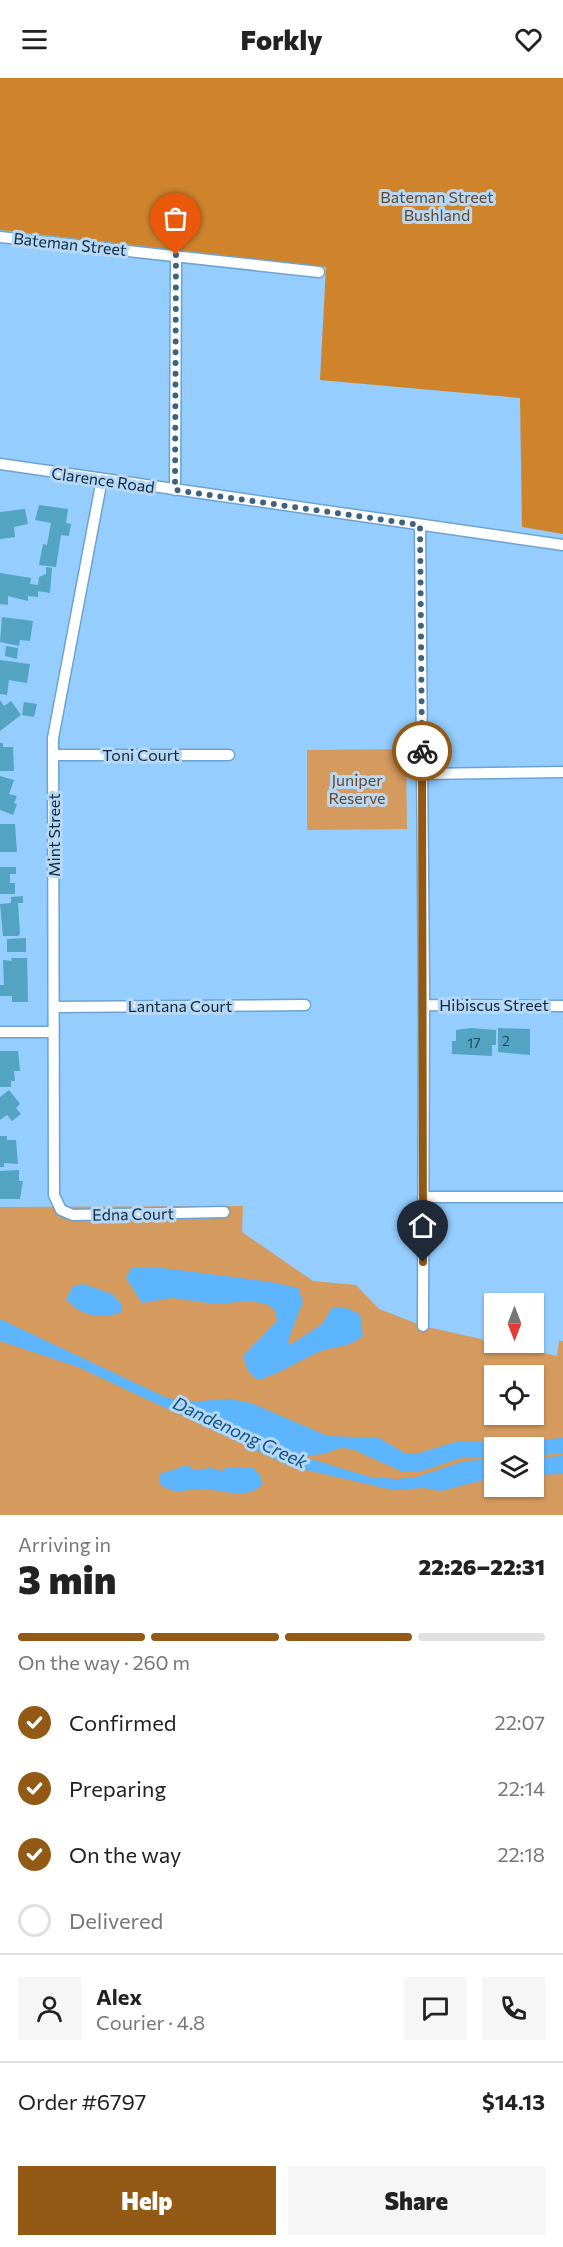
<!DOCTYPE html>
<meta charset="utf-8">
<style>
body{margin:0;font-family:Commissioner,sans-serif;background:#f6f6f6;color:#222;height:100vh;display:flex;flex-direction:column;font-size:22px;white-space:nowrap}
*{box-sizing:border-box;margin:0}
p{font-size:20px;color:#767676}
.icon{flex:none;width:33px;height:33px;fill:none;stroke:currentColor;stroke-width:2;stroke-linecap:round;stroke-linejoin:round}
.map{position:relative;height:1437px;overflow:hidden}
.panel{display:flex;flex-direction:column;background:#fff;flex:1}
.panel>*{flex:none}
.needle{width:39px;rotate:180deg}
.controls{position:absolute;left:484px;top:1215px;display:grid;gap:12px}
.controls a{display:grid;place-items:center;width:60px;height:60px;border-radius:0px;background:#fff;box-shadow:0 2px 4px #0004;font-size:30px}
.pin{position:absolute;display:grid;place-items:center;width:51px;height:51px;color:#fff;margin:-62px -26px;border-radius:50% 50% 50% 0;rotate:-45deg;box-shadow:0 0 6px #0007}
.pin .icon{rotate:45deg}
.courier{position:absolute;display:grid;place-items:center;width:60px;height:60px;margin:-30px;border:4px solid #925a14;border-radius:50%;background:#fff;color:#222;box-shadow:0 2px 8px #0007}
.summary em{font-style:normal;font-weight:800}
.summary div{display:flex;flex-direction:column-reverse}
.summary{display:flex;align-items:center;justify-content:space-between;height:102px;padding:0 18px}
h1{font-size:39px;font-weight:800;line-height:45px}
.bar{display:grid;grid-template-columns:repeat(4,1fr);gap:9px 6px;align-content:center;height:72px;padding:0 18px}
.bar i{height:8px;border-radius:4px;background:#e0e0e0}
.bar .active{background:#925a14}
.bar p{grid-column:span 4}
.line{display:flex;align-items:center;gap:15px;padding:0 18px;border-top:2px solid #e0e0e0}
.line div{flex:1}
.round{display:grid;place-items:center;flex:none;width:63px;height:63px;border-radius:0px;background:#f6f6f6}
ol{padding:0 18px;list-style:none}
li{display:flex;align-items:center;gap:18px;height:66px}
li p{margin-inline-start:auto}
li .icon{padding:6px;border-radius:50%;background:#925a14;color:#fff;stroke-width:4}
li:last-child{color:#767676}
li i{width:33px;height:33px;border:3px solid #e0e0e0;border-radius:50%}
.button{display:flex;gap:12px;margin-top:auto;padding:12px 18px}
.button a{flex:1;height:69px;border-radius:0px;background:#925a14;color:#fff;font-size:24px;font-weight:800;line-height:69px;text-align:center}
.button a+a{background:#f6f6f6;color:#222}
header{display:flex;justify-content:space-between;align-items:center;height:78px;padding:0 18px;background:#fff;font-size:27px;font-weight:800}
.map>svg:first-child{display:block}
</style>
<header><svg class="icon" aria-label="menu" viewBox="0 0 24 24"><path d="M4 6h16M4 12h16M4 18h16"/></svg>Forkly<svg class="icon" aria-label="heart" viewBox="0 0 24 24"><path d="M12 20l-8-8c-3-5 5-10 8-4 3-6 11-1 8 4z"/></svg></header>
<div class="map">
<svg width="563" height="1437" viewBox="0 0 563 1437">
<rect width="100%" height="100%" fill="#94cdfe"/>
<path fill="#d59a5e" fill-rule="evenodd" d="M406,671l1,80 -100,1v-80z
M243,1128l-1,26 71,49 43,4 23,24 44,17 134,30 2,-15h4v174h-563v-308zM495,1298h39v38h-39zM495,1370h39v38h-39z"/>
<path fill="#cf842c" d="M0,0h563v456l-41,-7 -2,-129 -200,-18 6,-113 -326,-37z"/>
<path fill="#5cb5fd" d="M131,1190h31l109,14 27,6 5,13 -15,40 2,4 32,-21 10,-16 12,-1 16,7 3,22c-16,13 -27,9 -44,16 -21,9 -39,22 -61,28l-10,-9 -5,-15 34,-35 -2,-10 -6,-6 -19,-4 -34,3 -44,-6 -30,5 -16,-25z
M84,1206l28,10 10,10v8c-21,8 -42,4 -56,-13l7,-13z
M0,1241l165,78 20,5 44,-3 22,4 77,33 51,2 26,15h14l40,-12 53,1 51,-4v15l-29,3v-8h-39v9l-34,1 -39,13 -19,1 -51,-23 -12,-1 -16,6 -23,2 69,21 27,2 19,-2 49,-16 30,-2v18l-54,14 -17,-3 -31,2 -104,-24 -211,-99 -78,-26z
M563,1378v18l-29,1v-17z
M188,1387l5,5 18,-2 12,3 3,-4h26l8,8 3,9c-18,17 -38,6 -58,5 -17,-1 -30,8 -45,-5v-10z"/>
<path fill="#52a4c2" d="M39,427l29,4 -2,14 5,1 -2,12 -8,-1 -5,32 -17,-2 4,-21 4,1 4,-22 -16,-3z
M25,431l3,15 -14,3 1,10 -15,2v-27z
M46,489l6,1 -2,25 -12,-2v6l-10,-1v5l-20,-5v9l-8,-1v-31l31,5 -1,6 8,1 1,-8 7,-3z
M2,539l31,4 -3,20 -10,-1 -1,6 -19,-4z
M6,568l12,2 -1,11 -12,-3z
M0,582l30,4 -3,19 -18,-3 -2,15 -7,-1z
M0,622l4,6 7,-5 10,14 -21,16z
M24,624l13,2 -3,13 -12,-2z
M0,665h3v4h10l1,24h-14z
M0,698l14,4 -5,14 8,2 -3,7 3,1 -4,11 -13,-5z
M0,746h15l2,28h-17z
M0,789h16v7h-6v9h5v11h-15z
M23,818v7h-5l2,31 -2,2h-15l-3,-32 11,-1v-6z
M26,860v14h-19v-13z
M11,880h16l1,44h-16v-6h-12v-11h4l-1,-25 9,1z
M471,950l25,2v15h-4v11l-40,-2v-13h4v-11z
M498,950l32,1v26l-32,-3z
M0,973h18l2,20h-6l1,10h-4v6h-11z
M9,1012l11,14 -4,4 5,6 -9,7 -5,-6 -7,5v-23z
M0,1058h7v4h9l2,24 -14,-1v4h-4z
M19,1092v11h4l-3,18h-20v-28z"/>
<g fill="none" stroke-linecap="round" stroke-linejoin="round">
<defs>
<path id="minor" d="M0,159l319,35
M0,386l563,81
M102,401l-49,259 1,457 7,15 12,5 151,-3
M175,412l1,-235
M420,447l4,467 -1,334
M53,677h176
M423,696l140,-2
M424,927l139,1
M54,929l251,-2
M0,954h54
M423,1119h140"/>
</defs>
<use href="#minor" stroke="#6ba3d2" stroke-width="13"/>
<use href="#minor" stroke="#fff" stroke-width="10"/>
</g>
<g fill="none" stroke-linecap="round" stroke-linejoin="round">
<path stroke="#3f627f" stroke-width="6" stroke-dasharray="0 10.8" d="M176,177l-1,235 245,35 2,226"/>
<path stroke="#925a14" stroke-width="8" d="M422,673l1,511"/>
</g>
<g text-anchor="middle" stroke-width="6" stroke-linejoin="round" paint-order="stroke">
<g font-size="14" fill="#21475d">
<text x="506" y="968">2</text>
<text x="474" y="970">17</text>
</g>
<g font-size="16" fill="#684726" stroke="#b6d8f6">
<text x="437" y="125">Bateman Street<tspan x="437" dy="18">Bushland</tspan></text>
<text x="357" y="708">Juniper<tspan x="357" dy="18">Reserve</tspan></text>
</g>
<g font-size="16" fill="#11283b" stroke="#b6d8f6">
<text transform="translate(70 166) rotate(6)" y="6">Bateman Street</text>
<text transform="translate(103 402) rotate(8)" y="6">Clarence Road</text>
<text x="141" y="683">Toni Court</text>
<text transform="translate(54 757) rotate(-90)" y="6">Mint Street</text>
<text x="494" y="933">Hibiscus Street</text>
<text x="180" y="934">Lantana Court</text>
<text transform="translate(133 1136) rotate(-1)" y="6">Edna Court</text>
</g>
<g font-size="18" font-style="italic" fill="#105280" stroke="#b6d8f6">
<text transform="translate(240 1355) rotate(25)" y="6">Dandenong Creek</text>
</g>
</g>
</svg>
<div class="controls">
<a><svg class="needle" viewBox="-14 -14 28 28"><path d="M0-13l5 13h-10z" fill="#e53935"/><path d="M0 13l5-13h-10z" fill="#767676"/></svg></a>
<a><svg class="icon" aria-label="locate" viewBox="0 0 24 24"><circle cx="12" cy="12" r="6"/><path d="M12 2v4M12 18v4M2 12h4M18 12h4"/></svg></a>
<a><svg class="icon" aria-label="layers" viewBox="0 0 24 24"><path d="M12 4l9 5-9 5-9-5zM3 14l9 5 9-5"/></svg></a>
</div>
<div class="pin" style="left:176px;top:177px;background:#ea580c"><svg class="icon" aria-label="bag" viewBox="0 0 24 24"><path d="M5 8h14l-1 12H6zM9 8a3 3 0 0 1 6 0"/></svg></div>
<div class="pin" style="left:423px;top:1184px;background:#1f2937"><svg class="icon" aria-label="home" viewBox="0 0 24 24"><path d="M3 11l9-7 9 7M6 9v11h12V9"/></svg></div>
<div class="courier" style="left:422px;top:673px"><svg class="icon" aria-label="bike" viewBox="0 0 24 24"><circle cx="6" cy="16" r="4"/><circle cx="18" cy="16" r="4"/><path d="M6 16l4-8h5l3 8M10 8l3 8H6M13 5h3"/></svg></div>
</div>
<section class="panel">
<div class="summary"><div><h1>3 min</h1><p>Arriving in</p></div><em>22:26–22:31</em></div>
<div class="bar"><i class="active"></i><i class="active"></i><i class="active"></i><i></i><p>On the way · 260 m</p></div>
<ol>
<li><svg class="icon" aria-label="check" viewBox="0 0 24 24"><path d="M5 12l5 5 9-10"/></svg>Confirmed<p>22:07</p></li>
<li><svg class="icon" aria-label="check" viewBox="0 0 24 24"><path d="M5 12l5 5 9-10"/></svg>Preparing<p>22:14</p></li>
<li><svg class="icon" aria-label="check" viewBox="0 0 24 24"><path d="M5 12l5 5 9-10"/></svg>On the way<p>22:18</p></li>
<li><i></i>Delivered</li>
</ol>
<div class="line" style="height:108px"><a class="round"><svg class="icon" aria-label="person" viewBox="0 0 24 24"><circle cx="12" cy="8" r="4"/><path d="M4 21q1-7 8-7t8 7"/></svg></a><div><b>Alex</b><p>Courier · 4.8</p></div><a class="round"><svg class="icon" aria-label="chat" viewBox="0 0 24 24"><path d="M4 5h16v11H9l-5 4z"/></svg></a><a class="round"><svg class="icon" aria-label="phone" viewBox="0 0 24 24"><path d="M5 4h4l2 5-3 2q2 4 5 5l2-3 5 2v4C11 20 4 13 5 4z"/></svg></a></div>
<div class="line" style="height:78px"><div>Order #6797</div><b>$14.13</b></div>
<div class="button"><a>Help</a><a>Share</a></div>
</section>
